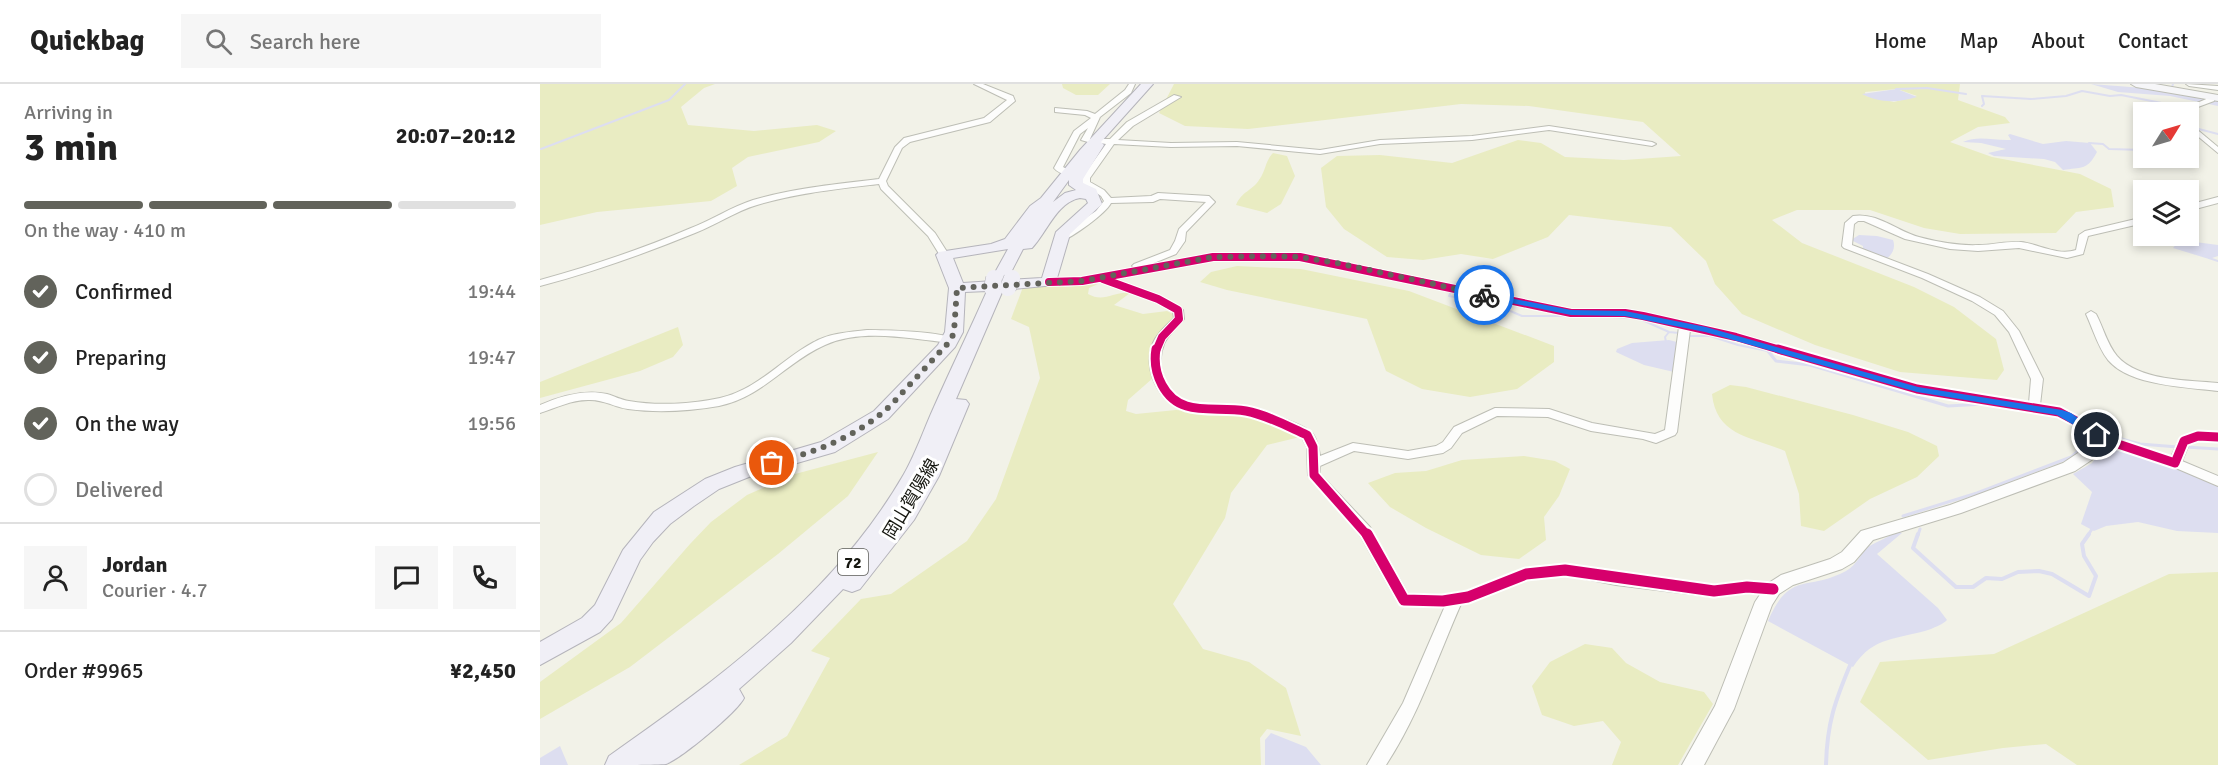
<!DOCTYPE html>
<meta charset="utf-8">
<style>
body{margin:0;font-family:Signika,"Noto Sans JP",sans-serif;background:#f6f6f6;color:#222;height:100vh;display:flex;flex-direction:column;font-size:22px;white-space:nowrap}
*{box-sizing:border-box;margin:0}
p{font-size:20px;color:#767676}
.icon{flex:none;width:33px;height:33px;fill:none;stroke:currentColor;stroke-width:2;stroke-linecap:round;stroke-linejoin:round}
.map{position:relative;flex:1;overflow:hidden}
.drawer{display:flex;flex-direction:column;background:#fff;width:540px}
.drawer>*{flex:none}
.needle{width:39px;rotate:53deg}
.fabs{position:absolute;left:1593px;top:18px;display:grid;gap:12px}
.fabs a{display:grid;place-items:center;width:66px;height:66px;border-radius:0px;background:#fff;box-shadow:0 3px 9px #0003;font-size:30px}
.pin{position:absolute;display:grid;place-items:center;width:51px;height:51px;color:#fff;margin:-26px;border:3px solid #fff;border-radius:50%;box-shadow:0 2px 6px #0007}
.courier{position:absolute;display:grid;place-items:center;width:60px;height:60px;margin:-30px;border:4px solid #1a73e8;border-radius:50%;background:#fff;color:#222;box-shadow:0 2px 8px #0007}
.overview em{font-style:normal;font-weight:800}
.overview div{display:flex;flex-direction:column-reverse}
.overview{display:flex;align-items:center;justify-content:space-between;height:102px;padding:0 24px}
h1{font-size:39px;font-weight:800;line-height:45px}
.bar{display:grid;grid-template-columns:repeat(4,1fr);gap:9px 6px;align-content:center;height:72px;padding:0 24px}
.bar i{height:8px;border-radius:4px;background:#e0e0e0}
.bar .active{background:#62635b}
.bar p{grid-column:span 4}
.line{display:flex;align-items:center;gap:15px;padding:0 24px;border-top:2px solid #e0e0e0}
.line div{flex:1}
.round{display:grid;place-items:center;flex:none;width:63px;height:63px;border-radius:0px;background:#f6f6f6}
ol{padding:0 24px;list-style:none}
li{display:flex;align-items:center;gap:18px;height:66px}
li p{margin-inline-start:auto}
li .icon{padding:6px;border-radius:50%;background:#62635b;color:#fff;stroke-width:4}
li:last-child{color:#767676}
li i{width:33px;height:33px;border:3px solid #e0e0e0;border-radius:50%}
header{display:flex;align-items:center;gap:36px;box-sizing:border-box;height:84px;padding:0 30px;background:#fff;border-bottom:2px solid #e0e0e0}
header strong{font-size:28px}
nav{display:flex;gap:33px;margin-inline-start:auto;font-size:21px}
.search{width:420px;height:54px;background:#f6f6f6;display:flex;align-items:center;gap:15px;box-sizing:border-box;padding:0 21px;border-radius:0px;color:#767676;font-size:22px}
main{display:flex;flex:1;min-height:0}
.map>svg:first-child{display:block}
</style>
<header>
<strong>Quickbag</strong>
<div class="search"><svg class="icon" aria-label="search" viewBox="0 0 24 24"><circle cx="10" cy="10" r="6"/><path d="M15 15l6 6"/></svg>Search here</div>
<nav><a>Home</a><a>Map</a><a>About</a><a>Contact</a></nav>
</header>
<main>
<section class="drawer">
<div class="overview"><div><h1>3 min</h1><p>Arriving in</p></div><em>20:07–20:12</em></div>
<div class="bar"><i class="active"></i><i class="active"></i><i class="active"></i><i></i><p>On the way · 410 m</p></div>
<ol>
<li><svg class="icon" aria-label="check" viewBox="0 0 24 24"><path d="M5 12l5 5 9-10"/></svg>Confirmed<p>19:44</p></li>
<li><svg class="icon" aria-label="check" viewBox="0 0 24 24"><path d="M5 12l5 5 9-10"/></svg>Preparing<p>19:47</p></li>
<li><svg class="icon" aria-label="check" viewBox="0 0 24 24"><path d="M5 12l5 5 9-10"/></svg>On the way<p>19:56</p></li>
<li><i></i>Delivered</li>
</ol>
<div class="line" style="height:108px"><a class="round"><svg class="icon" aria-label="person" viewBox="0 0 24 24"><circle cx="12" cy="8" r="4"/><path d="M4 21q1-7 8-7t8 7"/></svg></a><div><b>Jordan</b><p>Courier · 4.7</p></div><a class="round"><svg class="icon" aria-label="chat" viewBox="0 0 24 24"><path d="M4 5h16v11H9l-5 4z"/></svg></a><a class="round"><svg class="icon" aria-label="phone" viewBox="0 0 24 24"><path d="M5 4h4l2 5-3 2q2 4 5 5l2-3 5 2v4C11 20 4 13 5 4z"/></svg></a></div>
<div class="line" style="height:78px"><div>Order #9965</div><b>¥2,450</b></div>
</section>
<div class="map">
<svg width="1678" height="681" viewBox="0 0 1678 681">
<rect width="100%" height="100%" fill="#f2f2e8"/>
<path fill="#e9ecc2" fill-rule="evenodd" d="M0,0h175l-11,4 -23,19 7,18 66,6 63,-6 19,6 -17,11 -71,15 -16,11 5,18 -26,15 -114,11 -57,13v-75l2,-1h-2z
M522,0h48l-12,11h-22l-13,-7z
M634,0h786l-2,16 47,17 5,6 -32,4 -28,15 42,15 88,17 31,15 3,18 -38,5 -20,21 -96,1 -36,-6 -54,-18h-73l-25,10 30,23 112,44 40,20 42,32 8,31 -7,10 -97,-8 -85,-27 -73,-31 -27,-30 -9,-23 -35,-34 -102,-12 -21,22 -55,22 -32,-5 -38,6 -36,-3 -43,-28 -18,-22 -5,-39 16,-12 43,-1 72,8 66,-23 23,3 24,14 59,3 57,-4 -38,-34 -114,-16 -68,-2 -213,25 -63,-3 -26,-13zM1357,5l20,7 -23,6 -28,-6 -1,-4z
M733,69l14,3 8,20 -14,28 -14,9 -31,-8c6,-14 16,-14 23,-25 7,-9 6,-19 14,-27z
M697,182l64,3 108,22 145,55v16l-37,27 -47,8 -48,-8 -36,-18 -19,-52 -140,-29 -27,-8 11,-10z
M558,200l-9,4 -1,6c16,9 26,-3 42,-1l-16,12 29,9 24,-3 8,4c-22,30 -30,22 -22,63l-25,22 -2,11 10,3 40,-4 62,5 21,5 41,17 -33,8 -36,48 -6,25 -52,86 30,45 46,13 37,26 15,48 -34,-7 -7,9 1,27h-522l48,-29 43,-78 -19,-7 50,-52 30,-5 76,-53 29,-42 44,-121 -11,-51 -18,-8 12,-32 36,-2 6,2z
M138,243l5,18 -10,12 -33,14 -100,27v-16z
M1190,301l16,2 107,28 55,17 29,14 2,10 -22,21 -47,22 -46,32 -23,-5 -2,-32 -14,-43c-33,-14 -69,-15 -73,-57z
M338,368l-30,44 -70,58 -148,113 -90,52v-37l81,-59 69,-79 21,-22 36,-27 48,-21z
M984,372l31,5 15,8 -11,27 -15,21 2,23 -27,19 -38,-4 -55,-27 -36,-21 -22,-24 27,-10 31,-2 36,-11z
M1678,488v193h-141l-31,-21 -43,4 -75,12 -68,-58 20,-40 114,-8 175,-80z
M1045,560l27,4 14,15 34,19 44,10 9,12 -35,61h-66l9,-23 -18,-21 -29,5 -32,-11 -10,-29 18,-24z"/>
<path fill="#dddef0" d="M1357,5l20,8c-20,6 -37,6 -55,-3z
M1470,50l33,10 23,-3 24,2 7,9c-10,19 -16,15 -34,18l-8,-8 -11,-3 -50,-3 -6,-3 18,-4 -25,-6 -18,-1c16,-7 31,-1 48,-2l-3,-5z
M1319,151l18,1 16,4c3,8 -1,15 -7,19l-23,-9v-4l-12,-6z
M1640,156l38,5v11l-9,3 -36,-11z
M1129,256l8,2 -3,30 -30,-7 -28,-13 1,-3 15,-6z
M1564,362l88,26 26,14v47l-41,-2 -39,-9 -32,4 -12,5 -13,-7 11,-32 -19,-18 19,-11z
M1357,447l5,2 -25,21 61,54 9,12c-5,5 -10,6 -16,9 -33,11 -57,6 -78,38l-85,-46c22,-51 39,-29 78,-50 11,-6 15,-18 22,-24 9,-6 20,-9 29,-16z
M731,649l35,14 15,18h-56v-25z
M20,662l8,19h-28v-7z"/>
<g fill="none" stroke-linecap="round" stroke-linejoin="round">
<path stroke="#dddef0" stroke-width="2" d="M1632,3l1,-3
M1356,5l31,-1 39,6
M1442,22l2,-2 -2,-8 49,3 35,-3 16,-5 28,5 11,-1 56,11
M1648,44l4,4h-4
M1655,44l23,6
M1549,59l14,1 6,5 35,1
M1,65l128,-49 16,-16
M1669,174l9,3
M846,194l65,14 -2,4 45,8 28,12h49
M1050,232l44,2
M1100,235l29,13 10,1
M1150,252h20l28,9 30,6
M1126,258l-1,-5 4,-5"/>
<path stroke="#dddef0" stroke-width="3" d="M1222,265l5,1 9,11 34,4 138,41 37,-2 53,8
M1505,329l17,5
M1560,349l40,11 38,3
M1645,363l33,2
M1363,432l74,-23 94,-36 9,-8 7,-16h3
M1378,451l2,-6
M1548,451l4,-6"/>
<path stroke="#dddef0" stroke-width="4" d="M1378,450l-5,14 43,39h17l13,-9 16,1 16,-7 21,-1 13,3 37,22 7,-20 -12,-20 -2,-12 7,-10
M1286,681c1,-42 9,-64 25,-102"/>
<path fill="#dddef0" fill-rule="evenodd" d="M1551,0l79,6 48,8v8l-48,-10 -52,-4z"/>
<defs>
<path id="minor" d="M434,0h9l30,12 2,5 -25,21 -80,20 -8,6 -16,33 2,5 47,47 14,22 -2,2h-6l-13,-21 -47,-47 -2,-5c-41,5 -82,9 -122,21 -21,6 -41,20 -62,28 -51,21 -102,39 -155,53v-6c51,-14 102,-31 151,-52 21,-8 40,-21 62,-28 41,-12 84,-16 126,-21l16,-32 9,-9 80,-20 23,-18z
M589,0h6l-4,9 -31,24 -10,22 5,1v4l-14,-4 7,-12 -8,6 -17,33 6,3v4c-5,1 -12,-2 -15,-6l20,-37 17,-13 -6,-3 -30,-3v-4l32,3 8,3 30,-24z
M1646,0l32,2v4l-29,-4z
M634,11l7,2 -48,29 -15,14 53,3 66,-1 83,8 60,-10 92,-4 77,-10 103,16 4,2 -4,2 -103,-16 -77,10 -92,4 -60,10 -83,-8 -66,1 -57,-3 -24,34v4l14,8 7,8 40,-2 7,-3 51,3 6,6 -29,30 -1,9 -9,13 -32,13 69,-13h87l271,56h54l18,3 97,22 178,51 111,17 2,-24 -22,-47 -14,-17 -23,-14 -50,-23 -78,-30 -2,-2 3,-23 8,-7c24,-4 44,15 66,21 19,5 40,9 60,8 14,0 28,-4 42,-3 18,2 36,14 55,8l3,-15 6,-4 59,-14v6l-56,13 -5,18 -16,4 -48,-10 -41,3 -28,-2 -45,-10 -41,-18h-6l-4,3 -2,21 76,29 52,23 23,14 16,20 24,48 -3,26 23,4 30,16 11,10 67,22 9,-19 18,-6 20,1v8l-19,-1 -10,4 -7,17 36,15v10l-47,-20 -75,-25 -11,-10 -29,-16 -139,-22 -183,-53 -44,-10 -13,102 -2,3 -19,8 -13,-4 -52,-8 -43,-14 -51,-1 -35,17 -11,15 -8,5 -35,6 -54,-8 -34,15v8l50,53 38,67 35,1 24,-4 59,-23 39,-3 51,8 98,12 33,-4 31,4 2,4 -2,4 -5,2 -26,-2 -33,4 -98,-12 -51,-10 -38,4 -54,22 -12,3c-24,54 -42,111 -75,161h-19l36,-62 42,-97 -46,-2 -39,-69 -52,-60 -1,-28 -5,-9c-17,-8 -33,-17 -51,-22 -22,-6 -44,1 -65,-5 -27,-7 -44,-42 -33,-68 4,-10 13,-17 21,-25l-1,-7 -19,-10 -55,-20 -17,3 -33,1 -5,-3 5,-3 33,-1 53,-10 -3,-2 2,-2 36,-14 5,-9 4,-12 27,-27 -46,-3 -7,3 -42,1c-5,10 -39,35 -50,38l-5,-3 40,-27 8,-10 -3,-5 -19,-13v-5l24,-34 -6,-1v-4h10l17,-17zM673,176h87l271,56h54l54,11 -14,103 -10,4 -63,-11 -43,-14 -54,-1 -41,19 -11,15 -7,4 -28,5 -55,-8 -33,13c-1,-8 -3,-16 -7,-22 -9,-11 -62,-27 -77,-28 -15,-1 -32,3 -46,-1 -24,-7 -35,-40 -26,-61 4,-10 14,-17 20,-25l-1,-9 -21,-13 -50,-18z
M1671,13h3v4l-16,6 -18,1v4h-7l-2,-2 4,-6 22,-1z
M1648,38l30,25v6l-30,-25z
M1678,113v6l-30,8v-6z
M1551,227l5,3c7,13 11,30 21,42 22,25 70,24 101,27v8c-32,-4 -88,-5 -110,-31 -10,-13 -15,-31 -22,-46z
M327,246c17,0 78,1 89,10l-5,3c-40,-4 -88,-15 -126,2 -39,17 -62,52 -106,61 -29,5 -62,7 -91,3 -14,-2 -25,-10 -40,-9 -17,0 -32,8 -48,13v-8c21,-9 44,-16 67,-11 7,2 14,6 22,7 28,5 63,3 91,-3 37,-8 62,-39 94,-56 16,-9 35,-10 53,-12z"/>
<path id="tertiary" d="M1560,349l8,5 -15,21 -18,12 -114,42 -88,27 -19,22 -12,7 -49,16 -14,9 -7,11 -38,104 -30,56h-22l33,-59 40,-104 12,-18 14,-9 49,-16 12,-7 19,-21 89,-26 113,-42 18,-12 14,-17z"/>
<path id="secondary" d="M1591,0h24l63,11v6l-82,-14z"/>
<path id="primary" d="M601,0h12l-52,58 3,3 -21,34v4l13,6 6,15 -32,30 -15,51 -52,5 -47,109 10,1 3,4 -30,72 -25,44 -54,69 -8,3 -9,-3 -52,54 -52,46 5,9c-7,14 -62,60 -78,66 -9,1 -48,1 -61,1l4,-9c111,-78 226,-162 295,-282 12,-21 20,-45 30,-67 17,-39 36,-77 53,-116l-22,1 -2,40 -8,15 -67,72 -53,33 -86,25 -30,12 -25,17 -24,18 -17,18 -13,18 -28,59 -12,13 -60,33v-23l42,-24 13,-13 28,-55 31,-38 51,-33 30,-12 86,-25 53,-31 64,-66 7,-13 4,-44 -13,-33 3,-3 52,-8 14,-5 25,-33 11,-8 39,-48zM529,96v5l7,5 -11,3 -12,9zM540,114l6,1 2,4 -32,29 -14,46 -35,2 16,-31 9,-1c15,-16 25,-46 48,-50zM468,165l-16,29 2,3 -31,2 -10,-25z"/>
</defs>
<use href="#minor" stroke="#bdbeb5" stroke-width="2"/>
<use href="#tertiary" stroke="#bdbeb5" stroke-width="2"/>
<use href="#secondary" stroke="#bdbeb5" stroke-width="2"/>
<use href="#primary" stroke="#b5b4bb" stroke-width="2"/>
<use href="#minor" fill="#fdfdfc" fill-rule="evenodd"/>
<use href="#tertiary" fill="#fdfdfc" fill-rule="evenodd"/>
<use href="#secondary" fill="#f6f6f8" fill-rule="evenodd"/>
<use href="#primary" fill="#f0eff6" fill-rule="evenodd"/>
<defs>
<path id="primary-bridge" d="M452,204l2,-10
M468,204l4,-10"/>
</defs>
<use href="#primary-bridge" stroke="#b5b4bb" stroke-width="17" stroke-linecap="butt"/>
<use href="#primary-bridge" stroke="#f0eff6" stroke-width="16"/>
<defs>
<path id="cycleway-far2" d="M563,195l55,20 20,11 1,9 -17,18 -6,14
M509,198l33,-1 131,-24h87l271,56h54l18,3 93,21 48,14"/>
<path id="cycleway-far1" d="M616,265c-2,12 0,25 6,36 18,34 53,20 84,26 21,4 41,15 61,24l6,12 1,28 53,60
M1238,265l139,40 142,23 30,16 11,10 75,25 9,-22 14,-5 20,1"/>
<path id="cycleway" d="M827,450l37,66 39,1 25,-4 58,-23 39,-4 149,21 33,-4 26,2"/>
</defs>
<use href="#cycleway-far2" stroke="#fff" stroke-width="10"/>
<use href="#cycleway-far1" stroke="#fff" stroke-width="13"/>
<use href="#cycleway" stroke="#fff" stroke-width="15"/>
<use href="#cycleway-far2" stroke="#d6006c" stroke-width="8"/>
<use href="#cycleway-far1" stroke="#d6006c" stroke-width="9"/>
<use href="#cycleway" stroke="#d6006c" stroke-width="11"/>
</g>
<path fill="#1a73e8" d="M944,209l87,17 54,1 81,16 212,60 144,23 9,3 31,22 -1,2h-7l-37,-22 -140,-23 -212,-60 -80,-16 -54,-1 -90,-18 -1,-2z"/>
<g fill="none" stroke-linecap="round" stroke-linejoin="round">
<path stroke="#62635b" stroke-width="6" stroke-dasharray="0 10.8" d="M232,379c44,-11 85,-26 119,-58l60,-65 3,-8 3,-44 125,-7 131,-24 59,-1 28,1 37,6 147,32"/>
</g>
<g text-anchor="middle" stroke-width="6" stroke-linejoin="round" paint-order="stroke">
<rect fill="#fff" stroke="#5b5c57" stroke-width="1.5" x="298" y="465" width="30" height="26" rx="4.5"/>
<g font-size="16" font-weight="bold" fill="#15160f">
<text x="313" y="484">72</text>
</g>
<g font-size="18" fill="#15160f" stroke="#fff">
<text transform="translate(371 415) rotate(-59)" y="6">岡山賀陽線</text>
</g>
</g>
</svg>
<div class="fabs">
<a><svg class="needle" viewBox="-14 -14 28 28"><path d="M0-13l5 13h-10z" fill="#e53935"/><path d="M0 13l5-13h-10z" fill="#767676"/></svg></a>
<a><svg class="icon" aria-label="layers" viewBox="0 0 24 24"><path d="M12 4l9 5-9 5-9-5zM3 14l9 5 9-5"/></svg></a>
</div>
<div class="pin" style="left:232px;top:379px;background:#ea580c"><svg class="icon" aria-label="bag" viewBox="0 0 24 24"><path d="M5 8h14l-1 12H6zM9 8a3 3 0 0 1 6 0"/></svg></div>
<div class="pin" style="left:1557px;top:351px;background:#1f2937"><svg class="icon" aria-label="home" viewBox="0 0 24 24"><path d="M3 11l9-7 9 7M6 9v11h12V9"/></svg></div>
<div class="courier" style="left:944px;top:211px"><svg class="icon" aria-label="bike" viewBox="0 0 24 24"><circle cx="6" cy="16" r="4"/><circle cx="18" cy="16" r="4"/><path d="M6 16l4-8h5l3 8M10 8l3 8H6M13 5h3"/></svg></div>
</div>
</main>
